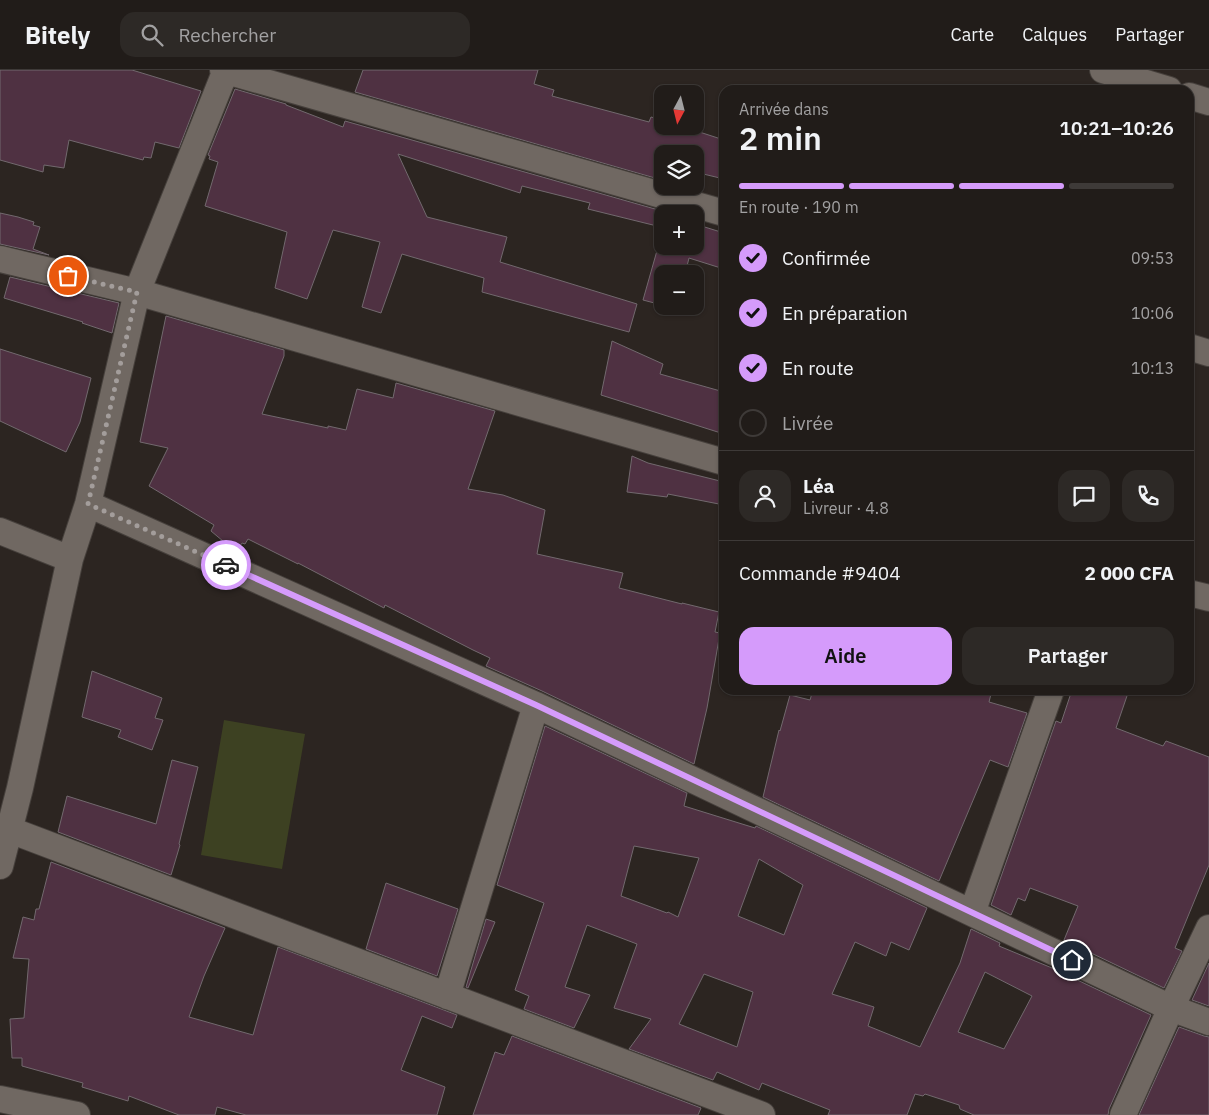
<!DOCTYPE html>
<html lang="fr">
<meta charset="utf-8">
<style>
body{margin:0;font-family:"IBM Plex Sans",sans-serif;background:#2d2926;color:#f1f3f6;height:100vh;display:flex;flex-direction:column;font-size:19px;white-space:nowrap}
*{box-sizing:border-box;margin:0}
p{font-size:16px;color:#a2a1a2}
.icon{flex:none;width:28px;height:28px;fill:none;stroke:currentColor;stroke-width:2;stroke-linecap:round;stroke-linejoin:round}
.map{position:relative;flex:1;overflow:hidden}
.details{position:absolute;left:719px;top:15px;width:475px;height:610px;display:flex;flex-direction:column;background:#211c19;border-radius:15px;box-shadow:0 1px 4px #0004,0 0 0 1px #3e3a38}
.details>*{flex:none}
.needle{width:32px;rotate:187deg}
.tools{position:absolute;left:654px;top:15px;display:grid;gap:10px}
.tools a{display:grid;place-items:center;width:50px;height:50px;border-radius:10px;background:#211c19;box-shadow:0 1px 4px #0004,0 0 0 1px #3e3a38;font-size:25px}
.pin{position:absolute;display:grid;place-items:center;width:42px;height:42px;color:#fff;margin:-21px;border:2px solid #fff;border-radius:50%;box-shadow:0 1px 5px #0007}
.courier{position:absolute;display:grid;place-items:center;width:50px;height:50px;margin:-25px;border:4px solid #d59bfb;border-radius:50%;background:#fff;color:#222;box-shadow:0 1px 6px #0007}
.summary em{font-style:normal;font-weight:600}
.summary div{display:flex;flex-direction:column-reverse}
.summary{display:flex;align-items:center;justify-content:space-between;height:85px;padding:0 20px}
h1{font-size:32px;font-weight:600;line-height:38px}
.bar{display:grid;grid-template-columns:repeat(4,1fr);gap:8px 5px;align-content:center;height:60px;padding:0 20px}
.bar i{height:6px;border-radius:4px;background:#3e3a38}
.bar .active{background:#d59bfb}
.bar p{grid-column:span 4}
.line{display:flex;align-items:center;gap:12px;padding:0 20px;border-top:1px solid #3e3a38}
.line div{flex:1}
.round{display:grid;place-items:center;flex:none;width:52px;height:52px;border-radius:15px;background:#2d2926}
ol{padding:0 20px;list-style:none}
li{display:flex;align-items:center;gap:15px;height:55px}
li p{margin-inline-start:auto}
li .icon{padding:5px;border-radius:50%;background:#d59bfb;color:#111;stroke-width:4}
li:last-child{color:#a2a1a2}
li i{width:28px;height:28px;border:2px solid #3e3a38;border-radius:50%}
.primary-button{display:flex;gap:10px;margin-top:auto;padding:10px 20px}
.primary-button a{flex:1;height:58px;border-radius:15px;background:#d59bfb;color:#111;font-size:20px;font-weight:600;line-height:58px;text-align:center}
.primary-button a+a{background:#2d2926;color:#f1f3f6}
header{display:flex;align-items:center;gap:30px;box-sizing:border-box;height:70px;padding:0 25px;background:#211c19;border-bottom:1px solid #3e3a38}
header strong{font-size:24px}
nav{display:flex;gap:28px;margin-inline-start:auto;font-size:18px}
.search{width:350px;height:45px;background:#2d2926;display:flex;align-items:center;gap:12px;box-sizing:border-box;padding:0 18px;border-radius:15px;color:#a2a1a2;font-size:19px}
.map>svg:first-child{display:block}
</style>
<header>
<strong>Bitely</strong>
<div class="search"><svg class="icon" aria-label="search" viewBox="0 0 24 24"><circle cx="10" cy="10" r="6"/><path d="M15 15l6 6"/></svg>Rechercher</div>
<nav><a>Carte</a><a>Calques</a><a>Partager</a></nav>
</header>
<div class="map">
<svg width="1209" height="1045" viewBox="0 0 1209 1045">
<rect width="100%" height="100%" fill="#2c2521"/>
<path fill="#3d4122" d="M224,650l81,14 -23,135 -81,-14z"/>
<path fill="#4f3142" stroke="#72696e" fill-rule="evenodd" d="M0,0h132l69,21 -22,57 -24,-6 -4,16 -7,-1 -1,3 -74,-20 -5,28 -20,-3 -1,7 -43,-12z
M363,0h175l-4,14 20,6 -2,6 97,26 2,-5 11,3v6h19l43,14v39l-29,-7v-18h-33v26l-307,-88z
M235,19l51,15v1l57,22 2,-6 317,90 -5,15 -69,-17 2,-6 -68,-17 -2,7 -122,-39 29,63 80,20 -7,25 137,42 -8,28 -147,-40 2,-14 -82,-24 -21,59 -19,-6 18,-65 -47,-12 -26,69 -32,-11 12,-56 -82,-26 13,-44 -9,-3 1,-3 -2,-1z
M0,143l18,4 16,5 -1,3 7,2 -7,22 16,6 -49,-11z
M695,154l29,9v36l-35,-11 -4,16h-23v31l-19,-5 19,-67v13h33z
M10,207l109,26 -7,30 -30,-10 1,-1 -79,-24z
M166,246l118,34v6l-22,58 66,14v-2l18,4 11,-41 36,9 3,-15 99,28 -27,78 35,6 42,15 -8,44 86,19 -4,15 63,16v-1l37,9 -4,20 5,1 -13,75 -13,56 -152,-73 -56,-25 4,-8 -17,-8 -88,-45 -1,3 -86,-45v1l-50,-25 -3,5 -3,-1 -6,9 -25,-21 3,-6 -65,-39 19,-38 -28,-6z
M612,271l51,23 -3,10 64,18v42l-123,-39z
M0,279l91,29 -11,44 -14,30 -66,-31z
M632,386l16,7 76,19v23l-56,-11 -1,3 -40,-5z
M92,601l70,27 -7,20 8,2 -11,30 -34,-13 3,-7 -39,-13z
M813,620h179l-3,12 38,11 -19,54 -18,-7 -51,121 -176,-84 16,-67 1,1 10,-36 20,5z
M1072,620h57l-13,38 47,18 3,-5 43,16v108l-34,83 7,3 -18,37 -100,-48 14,-34 -48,-18 -5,13 -7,-3 -7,17 -20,-10 65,-184 5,2z
M545,656l142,67 -3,13 71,22 1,-2 171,82 -18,42 -18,-8 -5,14 -31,-14 -23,52 42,13 -6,19 52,21 40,-84 11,-34 29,14 -1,3 53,22 99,47 -42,94 -1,6h-134l-14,-6 -1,-4 -34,-11 -2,2 -8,-2 -8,21h-79l2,-5 -68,-27 -3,7 -42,-18 -4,8 -84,-31 22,-30 -37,-11 23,-64 -50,-19 -22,62 25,8 -16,33 -50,-19 5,-13 -14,-6 29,-87 -47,-18zM634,776l65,12 -21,59 -10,-5 -1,1 -46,-17zM759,789l44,26 -19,50 -46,-19zM985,902l47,24 -28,53 -46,-17zM704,904l49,18 -16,55 -58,-23z
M172,690l26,7 -19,77 1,1 -9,30 -113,-43 9,-36 89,28z
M51,792l174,66 -21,48 -15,41 64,18 25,-88 179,68 -5,13 -30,-12 -21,54 44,17 -8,28h-191l-29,-8 -2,8h-36l-50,-19 -1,5 -46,-14 1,-4 -61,-17v-8h-10l-2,-39 14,-1 5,-59 -16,-1 10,-41 11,3 2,-11h3z
M386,813l72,26 -21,67 -71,-27z
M486,849l9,3 -27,66 -2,-1z
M1209,893v43l-17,-6z
M1179,957l25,9 5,1v78h-70z
M512,966l189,72 -3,7h-225l22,-63 9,3z"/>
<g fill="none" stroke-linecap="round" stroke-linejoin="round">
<defs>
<path id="minor" d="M223,0l501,143
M1103,0l66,20
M1189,26l20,6
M0,189l137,33 587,170
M1189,277l20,6
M88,434l448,201 635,303 38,14
M0,461l70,28
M1189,523l20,5
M10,760l752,285
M0,796l20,-78 50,-229 18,-55 49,-212 89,-222
M972,843l79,-223
M447,926l89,-291
M0,1029l77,16
M1123,1045l48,-107 38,-80"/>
</defs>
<use href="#minor" stroke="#46403c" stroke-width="28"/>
<use href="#minor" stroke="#706862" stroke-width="26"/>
</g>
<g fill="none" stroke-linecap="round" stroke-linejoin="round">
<path stroke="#a39d9b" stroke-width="5" stroke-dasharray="0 9" d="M68,206l69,16 -49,212 138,61"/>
<path stroke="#d59bfb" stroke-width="6" d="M226,495l310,140 536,255"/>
</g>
</svg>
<div class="tools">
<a><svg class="needle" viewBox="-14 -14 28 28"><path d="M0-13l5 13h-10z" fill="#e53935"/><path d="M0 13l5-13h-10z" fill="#a2a1a2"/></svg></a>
<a><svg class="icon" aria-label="layers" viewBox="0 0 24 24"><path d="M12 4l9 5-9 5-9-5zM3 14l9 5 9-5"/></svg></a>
<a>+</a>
<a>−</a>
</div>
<div class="pin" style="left:68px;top:206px;background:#ea580c"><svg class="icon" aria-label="bag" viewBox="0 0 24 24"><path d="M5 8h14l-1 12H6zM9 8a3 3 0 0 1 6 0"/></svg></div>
<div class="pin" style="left:1072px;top:890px;background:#1f2937"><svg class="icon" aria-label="home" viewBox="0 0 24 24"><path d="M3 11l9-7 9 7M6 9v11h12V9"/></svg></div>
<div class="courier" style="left:226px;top:495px"><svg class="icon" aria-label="car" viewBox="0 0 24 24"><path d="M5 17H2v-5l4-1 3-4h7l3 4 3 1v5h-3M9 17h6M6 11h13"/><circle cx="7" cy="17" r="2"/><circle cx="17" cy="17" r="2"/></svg></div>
<section class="details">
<div class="summary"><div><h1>2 min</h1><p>Arrivée dans</p></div><em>10:21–10:26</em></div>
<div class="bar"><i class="active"></i><i class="active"></i><i class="active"></i><i></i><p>En route · 190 m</p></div>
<ol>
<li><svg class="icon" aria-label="check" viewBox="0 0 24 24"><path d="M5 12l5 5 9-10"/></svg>Confirmée<p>09:53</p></li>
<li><svg class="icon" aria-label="check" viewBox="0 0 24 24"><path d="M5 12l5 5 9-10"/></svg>En préparation<p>10:06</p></li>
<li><svg class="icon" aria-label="check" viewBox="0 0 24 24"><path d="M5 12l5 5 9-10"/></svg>En route<p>10:13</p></li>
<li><i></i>Livrée</li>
</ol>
<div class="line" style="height:90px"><a class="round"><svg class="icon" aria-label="person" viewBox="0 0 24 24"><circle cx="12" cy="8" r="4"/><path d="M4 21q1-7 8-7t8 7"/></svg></a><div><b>Léa</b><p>Livreur · 4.8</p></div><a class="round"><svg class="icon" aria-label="chat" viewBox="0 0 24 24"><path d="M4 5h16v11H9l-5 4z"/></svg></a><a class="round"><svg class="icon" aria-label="phone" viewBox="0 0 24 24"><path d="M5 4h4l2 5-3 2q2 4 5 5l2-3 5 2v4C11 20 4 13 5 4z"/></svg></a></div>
<div class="line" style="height:65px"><div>Commande #9404</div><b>2 000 CFA</b></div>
<div class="primary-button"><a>Aide</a><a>Partager</a></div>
</section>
</div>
